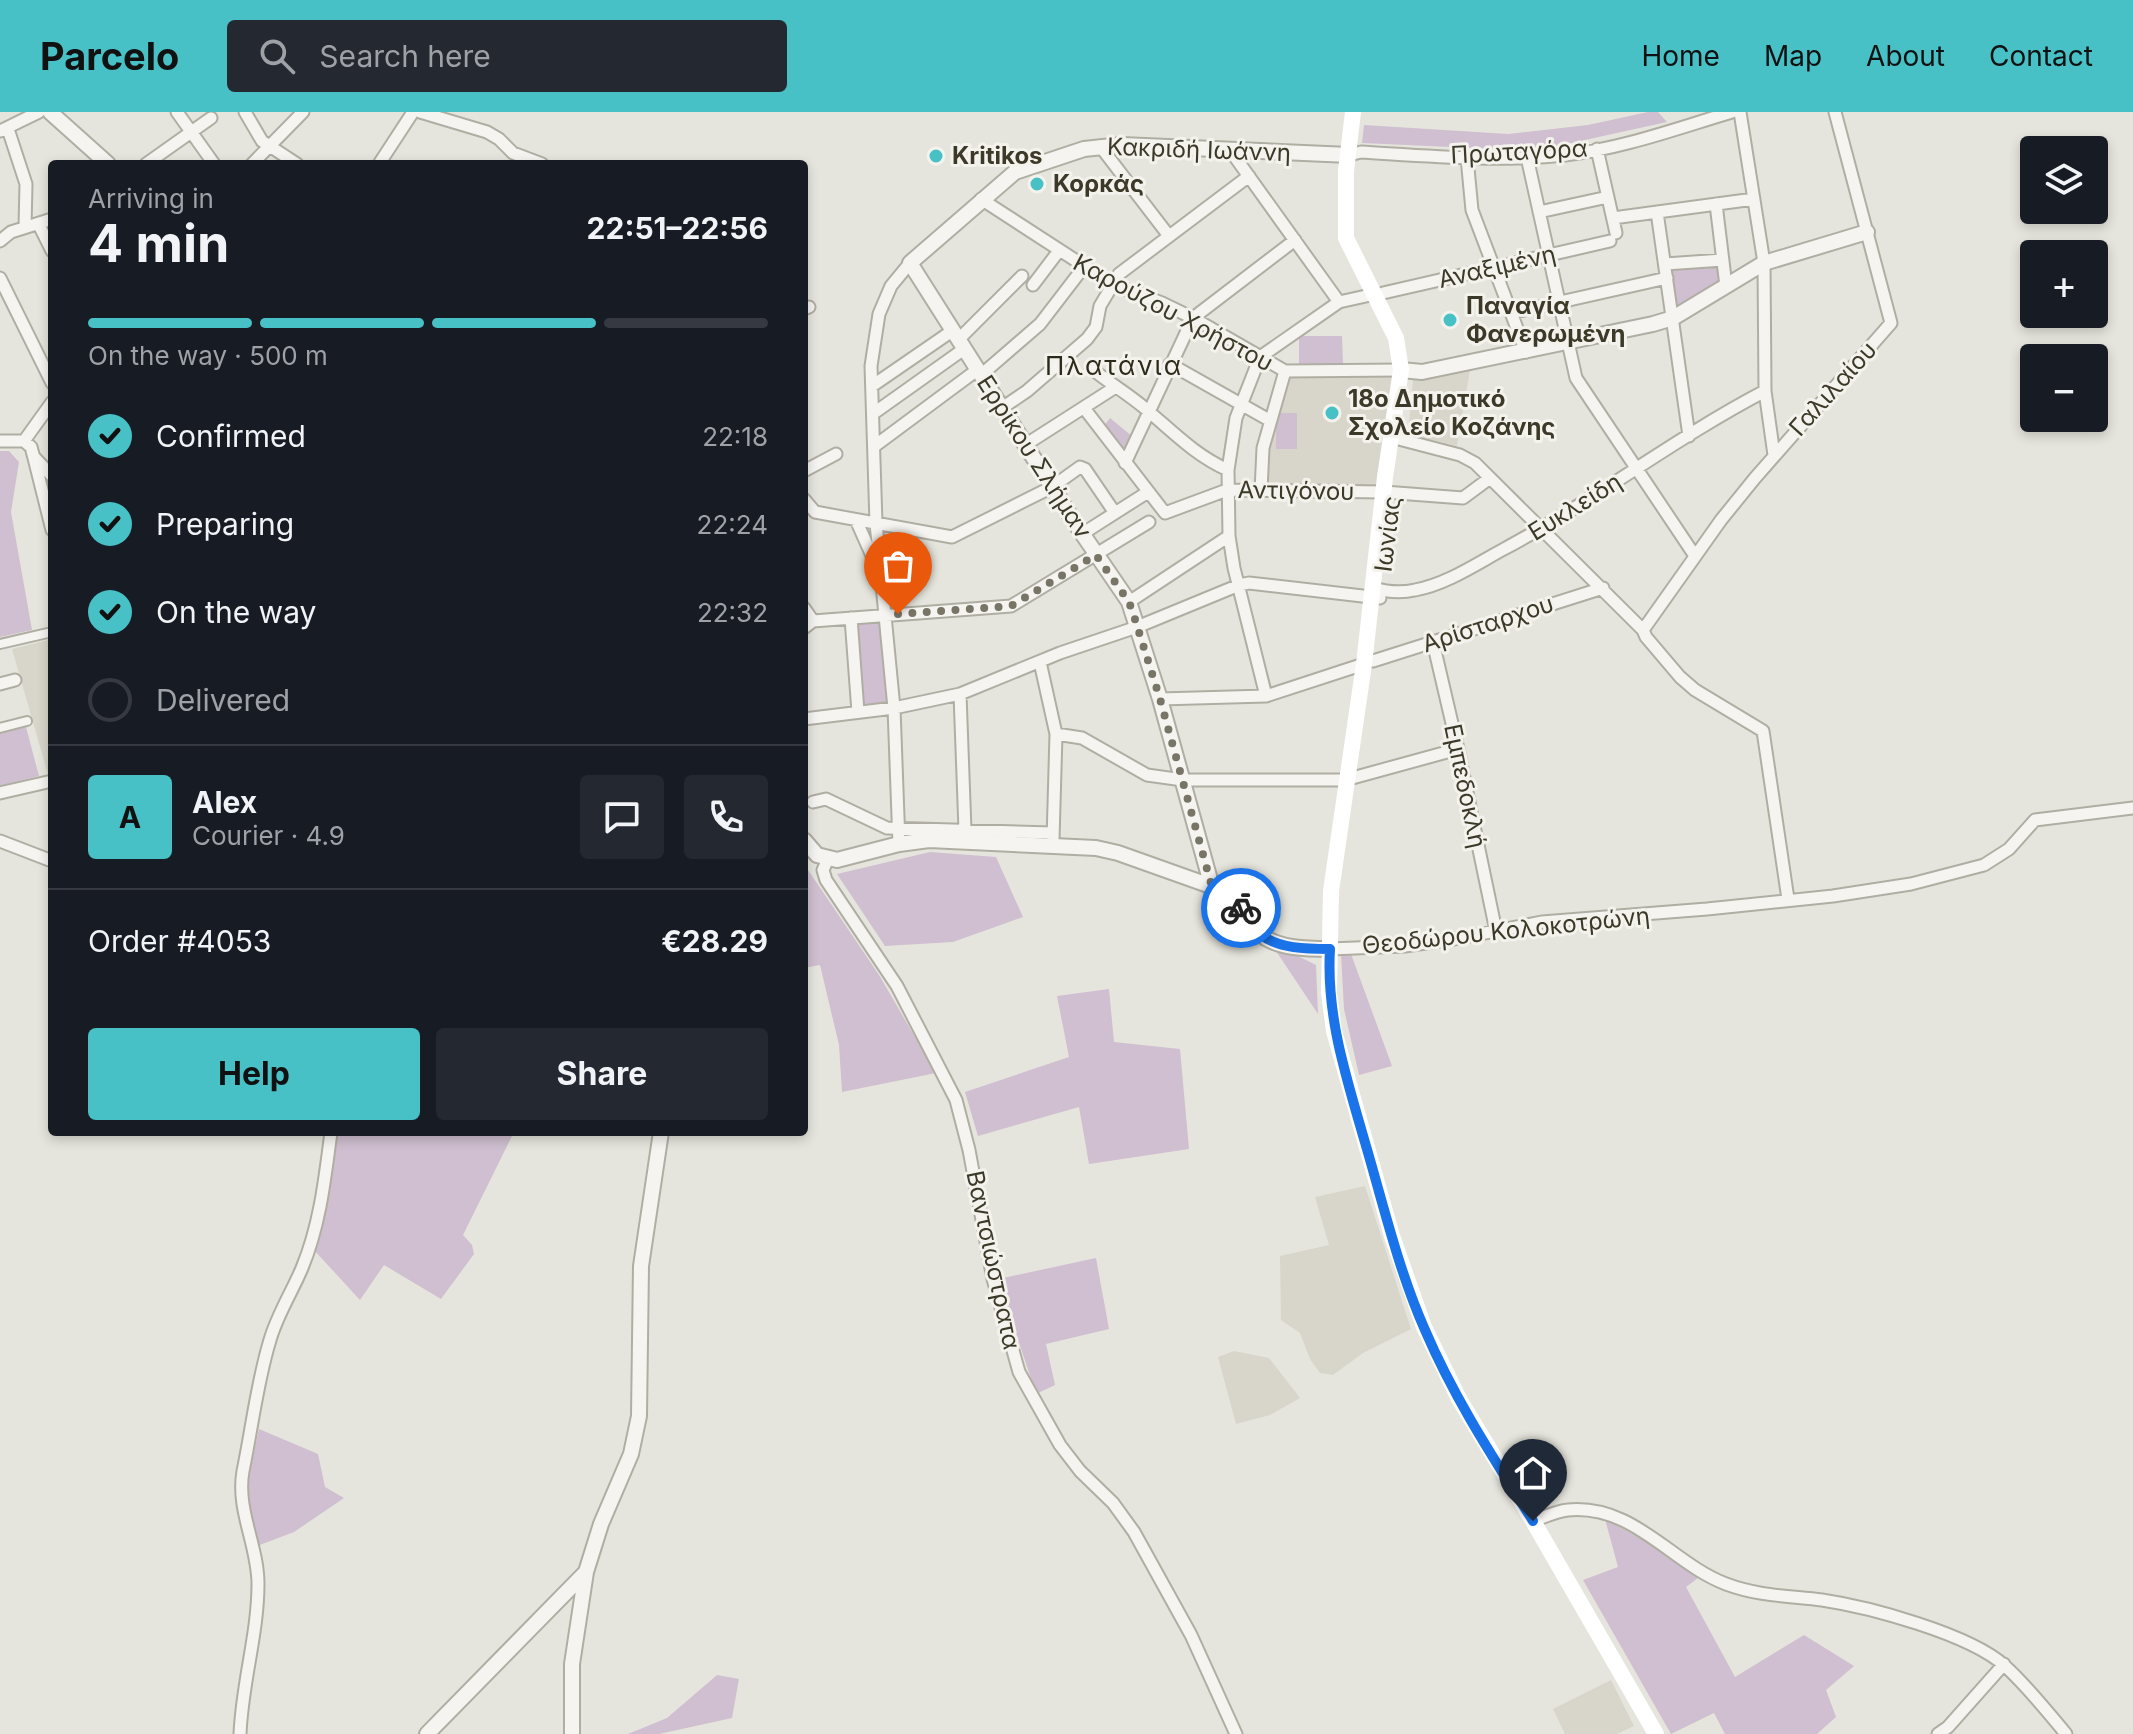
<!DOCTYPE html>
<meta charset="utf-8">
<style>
body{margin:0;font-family:Inter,sans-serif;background:#242831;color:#f1f3f6;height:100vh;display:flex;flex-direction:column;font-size:30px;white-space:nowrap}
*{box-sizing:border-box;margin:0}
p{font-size:26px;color:#9ea1a6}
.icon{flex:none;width:44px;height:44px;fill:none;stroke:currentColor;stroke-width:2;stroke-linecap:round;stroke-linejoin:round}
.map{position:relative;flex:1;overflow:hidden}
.panel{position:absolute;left:48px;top:48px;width:760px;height:976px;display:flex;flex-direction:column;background:#171b24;border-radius:8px;box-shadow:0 4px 12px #0003}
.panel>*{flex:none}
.controls{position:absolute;left:2020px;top:24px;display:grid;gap:16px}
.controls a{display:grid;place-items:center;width:88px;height:88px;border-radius:8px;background:#171b24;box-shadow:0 4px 12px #0003;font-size:40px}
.pin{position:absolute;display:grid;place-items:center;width:68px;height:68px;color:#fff;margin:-82px -34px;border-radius:50% 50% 50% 0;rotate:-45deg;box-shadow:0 0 8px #0007}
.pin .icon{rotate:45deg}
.courier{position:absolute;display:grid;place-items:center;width:80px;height:80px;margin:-40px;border:6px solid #1a73e8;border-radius:50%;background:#fff;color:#222;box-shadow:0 2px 10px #0007}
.headline em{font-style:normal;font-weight:700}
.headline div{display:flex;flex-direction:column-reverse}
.headline{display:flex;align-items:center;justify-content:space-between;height:136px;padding:0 40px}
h1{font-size:52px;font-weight:700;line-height:60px}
.bar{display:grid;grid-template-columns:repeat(4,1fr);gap:12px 8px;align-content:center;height:96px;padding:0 40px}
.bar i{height:10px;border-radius:6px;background:#363941}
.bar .active{background:#47c0c6}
.bar p{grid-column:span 4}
.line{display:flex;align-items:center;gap:20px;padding:0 40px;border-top:2px solid #363941}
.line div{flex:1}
.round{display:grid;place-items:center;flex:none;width:84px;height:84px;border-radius:8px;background:#242831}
ol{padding:0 40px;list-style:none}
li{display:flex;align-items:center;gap:24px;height:88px}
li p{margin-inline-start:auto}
li .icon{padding:8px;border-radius:50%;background:#47c0c6;color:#111;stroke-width:4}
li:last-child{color:#9ea1a6}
li i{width:44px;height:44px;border:4px solid #363941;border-radius:50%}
.cta{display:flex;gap:16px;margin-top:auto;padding:16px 40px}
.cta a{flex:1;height:92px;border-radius:8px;background:#47c0c6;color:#111;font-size:32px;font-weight:700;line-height:92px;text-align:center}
.cta a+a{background:#242831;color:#f1f3f6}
header{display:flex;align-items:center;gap:48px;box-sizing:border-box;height:112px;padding:0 40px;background:#47c0c6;color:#111}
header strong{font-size:38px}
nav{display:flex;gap:44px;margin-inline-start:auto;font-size:28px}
.search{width:560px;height:72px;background:#242831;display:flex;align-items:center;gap:20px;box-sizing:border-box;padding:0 28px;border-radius:8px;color:#9ea1a6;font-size:30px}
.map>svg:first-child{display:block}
</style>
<header>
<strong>Parcelo</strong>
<div class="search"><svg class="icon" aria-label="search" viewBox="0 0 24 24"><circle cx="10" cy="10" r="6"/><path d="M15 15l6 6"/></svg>Search here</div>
<nav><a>Home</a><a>Map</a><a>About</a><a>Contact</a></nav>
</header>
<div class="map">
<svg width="2133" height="1622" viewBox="0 0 2133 1622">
<rect width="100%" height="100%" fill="#e6e5dd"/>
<path fill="#d8d5cb" d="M1470,258l-13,76 -49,-12 5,-54z
M1395,261l-18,114 -112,-4 1,-35 19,-69 12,-5z
M52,527v138l-3,1 -37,-129z
M1365,1074l46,143 -48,24 -30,22 -13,-2 -10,-14 -10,-26 -19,-13 -1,-64 49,-11 -14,-48z
M1234,1239l35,7 31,40 -30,17 -34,9 -18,-67z
M1611,1568l23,46 -17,8h-52l-12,-25z"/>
<path fill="#cfbfd0" d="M1648,0h10l9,10 -114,25 -58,2 -133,-6 2,-18 144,9 80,-9z
M1717,151l2,18 -43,26 -5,-40z
M1299,224h43l1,28h-44z
M1276,301h21v36h-21z
M1110,306l23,19 -9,17 -20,-28z
M0,339h9l10,11 -8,50 21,118 -32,7z
M881,508l6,84 -26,2 -6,-84z
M26,615l13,49 -39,10v-52z
M930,740l66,5 27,60 -70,25 -68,4 -48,-72z
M804,752l75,111 57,98 -94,19 -3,-47 -19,-80 -16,3z
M1274,836l16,4 26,13 2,49z
M1341,842h10l41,112 -33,9 -15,-66z
M1109,877l5,53 66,7 9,100 -100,15 -10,-57 -101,29 -13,-44 104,-35 -12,-61z
M335,1020h179l-51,103 9,10 2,9 -33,45 -57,-34 -24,35 -47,-51z
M1096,1146l13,71 -63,15 9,41 -19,9 -23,-70 -10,-46z
M259,1317l59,25 7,33 19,11 -50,34 -37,14 -10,-49 1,-18z
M1605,1407l51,28 42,31 -12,9 49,90 69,-42 50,31 -28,24 10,27 -19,17h-92l-11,-21 -43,21 -88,-154 35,-13z
M717,1563l22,4 -7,39 -73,16h-31l39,-16z"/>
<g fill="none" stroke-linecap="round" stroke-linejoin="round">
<defs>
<path id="pedestrian" d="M0,532l52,-12
M0,616l27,-7"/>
<path id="minor" d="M177,0l37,52
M245,0l17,29 35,23
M420,0l67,20 12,7 14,14 29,11
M1740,0l24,151 1,128 9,64
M8,17l18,55 -1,43
M0,19l39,-19
M1100,34l69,90
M1597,37l19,84
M1230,38l109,152
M1349,43l12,-3c68,4 136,10 204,3 56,-6 113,-27 167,-43
M1527,45l49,221 119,178
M1467,46l5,52 54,142
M146,52l65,-46
M252,52l51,-52
M379,52l34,-52
M981,87l131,85 50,19 31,15 92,53
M1716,92l10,82
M1539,100l69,-15
M1657,100l32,224
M1613,106l141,-19
M39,113l13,26
M0,129l11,-9 41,-13
M1665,152l58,-4
M0,166l52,105
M1033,173l25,-33
M1383,181l227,-52
M804,197l5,-2
M1511,201l156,-35
M958,228l64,-64
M1170,252l99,56
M1091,256c18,15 39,27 56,42 26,22 49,46 81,60
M1285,259l116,-1
M981,263l59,-51 43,-56
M872,274l80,-55
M1002,296l25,-17 60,-52 9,-12 4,-21 19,-32 130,-98
M1084,296l81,105 62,-23 157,2 79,6 27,-20
M874,301l90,-64
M1391,325l69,18 15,8 168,167 3,7 34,40 15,13 68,41 25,168
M0,329h24
M24,329l7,6 3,11 18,72
M24,329l28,-39
M876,333l101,-75
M1025,333l89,-57
M35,346l17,18
M1125,351l68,-145 102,-78
M804,359l32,-17
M1261,379l2,-43 22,-77
M804,387l11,13 137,25 100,-50 28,-20 5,2 30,44
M856,408l21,47
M1082,422l66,-42
M1373,476c14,4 29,5 42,2 32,-6 61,-26 89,-41 90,-48 171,-111 261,-158
M1129,490l100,-66
M804,496l9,13
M851,506l7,94
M804,516l9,-7 198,-15 138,-84
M1643,518l78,-110 34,-42 136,-155 -56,-211
M1433,530l25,107 38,182
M1373,549l230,-73
M1040,550l16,72 -3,106
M0,572l15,-4
M960,582l5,136
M1266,584l-32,-128 -5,-32 -1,-66 8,-52 24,-61 79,-55 36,-8
M1160,587l106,-3 98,-32
M804,607l90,-11 66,-14 100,-41 77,-26 102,-42 10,-2 131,15
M1056,622l26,4 65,37 36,5h162l113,-31
M0,681l52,-12
M813,690l13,-3 61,29 166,5
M0,729l52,20
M899,732l-5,-136 -18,-185 -5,-157 8,-52 12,-28 19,-23
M828,747l-5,11 3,10 71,106 59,114 13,50 24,129 26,93 41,73 20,26 33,32 21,29 57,103 45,99
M1330,837l75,-3 49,-7 88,-17 165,-13 126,-13 78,-12 73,-19 25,-16 26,-29 98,-12
M1533,1409c11,-4 24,-10 35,-11 66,-6 103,53 158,74 32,12 63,12 96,16 47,7 148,34 183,66 22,20 42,45 61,68
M240,1622c2,-51 18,-100 18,-150 0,-39 -22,-74 -15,-113 9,-43 14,-89 27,-131 7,-25 22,-48 32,-72 18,-43 23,-90 29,-136
M1938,1622l10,-7 56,-63"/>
<path id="tertiary" d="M50,0l58,52
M1401,258l21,2 231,-48 20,-6 91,-55 103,-31
M804,728l13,15 20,5 62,-16 30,-4 167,8 22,5 104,37c18,11 23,31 38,44 18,15 48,15 70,15
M1212,775l-52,-188 -31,-97 -56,-82 -163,-257 105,-91 69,-23 38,-4 227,10
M427,1622l159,-162
M572,1622v-70l14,-92 15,-48 30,-70 8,-38 2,-150 20,-134"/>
</defs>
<use href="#pedestrian" stroke="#b0aea3" stroke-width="12"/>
<use href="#minor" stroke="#b0aea3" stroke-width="15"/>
<use href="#tertiary" stroke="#b0aea3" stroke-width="18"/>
<use href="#pedestrian" stroke="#f5f4f0" stroke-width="8"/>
<use href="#minor" stroke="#f5f4f0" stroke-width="11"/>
<use href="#tertiary" stroke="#f5f4f0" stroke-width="14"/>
<path stroke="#fff" stroke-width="16" d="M1353,0l-7,59v67l50,100 5,32 -16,107 -21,187 -33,227 -2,102 5,38 58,205 32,91 35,72 74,122 123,213"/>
</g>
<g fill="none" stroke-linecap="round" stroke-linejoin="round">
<path stroke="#787567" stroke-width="8" stroke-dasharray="0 14.4" d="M898,502l113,-8 85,-51 33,47 5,14 26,83 52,188 17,8 12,13"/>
<path stroke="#1a73e8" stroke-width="10" d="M1241,796c6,7 12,19 19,26 18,15 48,15 70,15 -4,67 16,127 34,190 19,64 34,130 61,191 29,68 69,129 108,191"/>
</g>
<g fill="#47c0c6" stroke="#f4f2ec" stroke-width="3">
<circle cx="936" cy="44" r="8"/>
<circle cx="1037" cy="72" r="8"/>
<circle cx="1450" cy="208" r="8"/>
<circle cx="1332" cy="301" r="8"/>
</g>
<g text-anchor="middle" stroke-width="6" stroke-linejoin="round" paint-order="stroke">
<g font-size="24" fill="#3c3928" stroke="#f4f2ec">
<text transform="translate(1199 38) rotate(2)" y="8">Κακριδή Ιωάννη</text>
<text transform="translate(1519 40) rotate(-3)" y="8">Πρωταγόρα</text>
<text transform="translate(1497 155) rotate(-13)" y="8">Αναξιμένη</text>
<text transform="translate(1173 201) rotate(28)" y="8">Καρούζου Χρήστου</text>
<text transform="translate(1833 277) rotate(-48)" y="8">Γαλιλαίου</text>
<text transform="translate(1034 345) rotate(57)" y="8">Ερρίκου Σλήμαν</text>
<text transform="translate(1296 379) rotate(1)" y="8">Αντιγόνου</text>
<text transform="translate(1575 395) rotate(-32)" y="8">Ευκλείδη</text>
<text transform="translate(1388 422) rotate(-83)" y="8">Ιωνίας</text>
<text transform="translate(1488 512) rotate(-18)" y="8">Αρίσταρχου</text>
<text transform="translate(1465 674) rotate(78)" y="8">Εμπεδοκλή</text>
<text transform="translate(1506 819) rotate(-6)" y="8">Θεοδώρου Κολοκοτρώνη</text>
<text transform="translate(993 1148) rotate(78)" y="8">Βαντσιώστρατα</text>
</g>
<g font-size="24" font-weight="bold" fill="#3c3928" stroke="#f4f2ec" text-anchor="start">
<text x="952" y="52">Kritikos</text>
<text x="1053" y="80">Κορκάς</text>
<text x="1466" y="202">Παναγία<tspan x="1466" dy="28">Φανερωμένη</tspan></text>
<text x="1348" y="295">18ο Δημοτικό<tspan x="1348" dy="28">Σχολείο Κοζάνης</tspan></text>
</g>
<g font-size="26" letter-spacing="2" fill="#2d2a1a" stroke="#f4f2ec">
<text x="1114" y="263">Πλατάνια</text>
</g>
</g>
</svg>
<div class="controls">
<a><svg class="icon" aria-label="layers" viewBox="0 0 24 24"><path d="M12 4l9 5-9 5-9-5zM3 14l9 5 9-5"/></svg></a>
<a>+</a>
<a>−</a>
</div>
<div class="pin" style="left:898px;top:502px;background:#ea580c"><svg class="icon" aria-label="bag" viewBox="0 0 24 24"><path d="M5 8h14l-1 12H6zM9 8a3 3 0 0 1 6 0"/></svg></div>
<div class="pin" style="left:1533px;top:1409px;background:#1f2937"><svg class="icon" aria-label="home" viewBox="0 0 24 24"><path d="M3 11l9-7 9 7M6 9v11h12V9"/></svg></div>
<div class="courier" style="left:1241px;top:796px"><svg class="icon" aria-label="bike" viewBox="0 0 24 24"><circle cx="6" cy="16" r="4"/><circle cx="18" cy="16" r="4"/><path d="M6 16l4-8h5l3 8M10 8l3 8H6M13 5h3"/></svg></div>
<section class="panel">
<div class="headline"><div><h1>4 min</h1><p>Arriving in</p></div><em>22:51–22:56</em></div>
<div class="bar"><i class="active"></i><i class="active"></i><i class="active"></i><i></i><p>On the way · 500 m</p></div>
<ol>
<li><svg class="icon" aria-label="check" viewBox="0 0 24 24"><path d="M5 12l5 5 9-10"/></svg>Confirmed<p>22:18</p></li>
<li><svg class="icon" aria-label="check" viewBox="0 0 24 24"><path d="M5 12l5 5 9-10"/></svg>Preparing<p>22:24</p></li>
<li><svg class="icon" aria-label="check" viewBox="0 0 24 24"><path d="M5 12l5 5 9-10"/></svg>On the way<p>22:32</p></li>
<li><i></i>Delivered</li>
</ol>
<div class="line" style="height:144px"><b class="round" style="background:#47c0c6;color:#111">A</b><div><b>Alex</b><p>Courier · 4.9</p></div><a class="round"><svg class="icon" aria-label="chat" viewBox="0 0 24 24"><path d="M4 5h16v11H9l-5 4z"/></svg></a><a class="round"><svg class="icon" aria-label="phone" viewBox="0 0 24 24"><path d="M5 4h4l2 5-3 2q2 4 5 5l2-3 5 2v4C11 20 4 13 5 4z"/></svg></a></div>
<div class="line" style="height:104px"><div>Order #4053</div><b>€28.29</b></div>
<div class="cta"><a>Help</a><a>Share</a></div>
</section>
</div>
